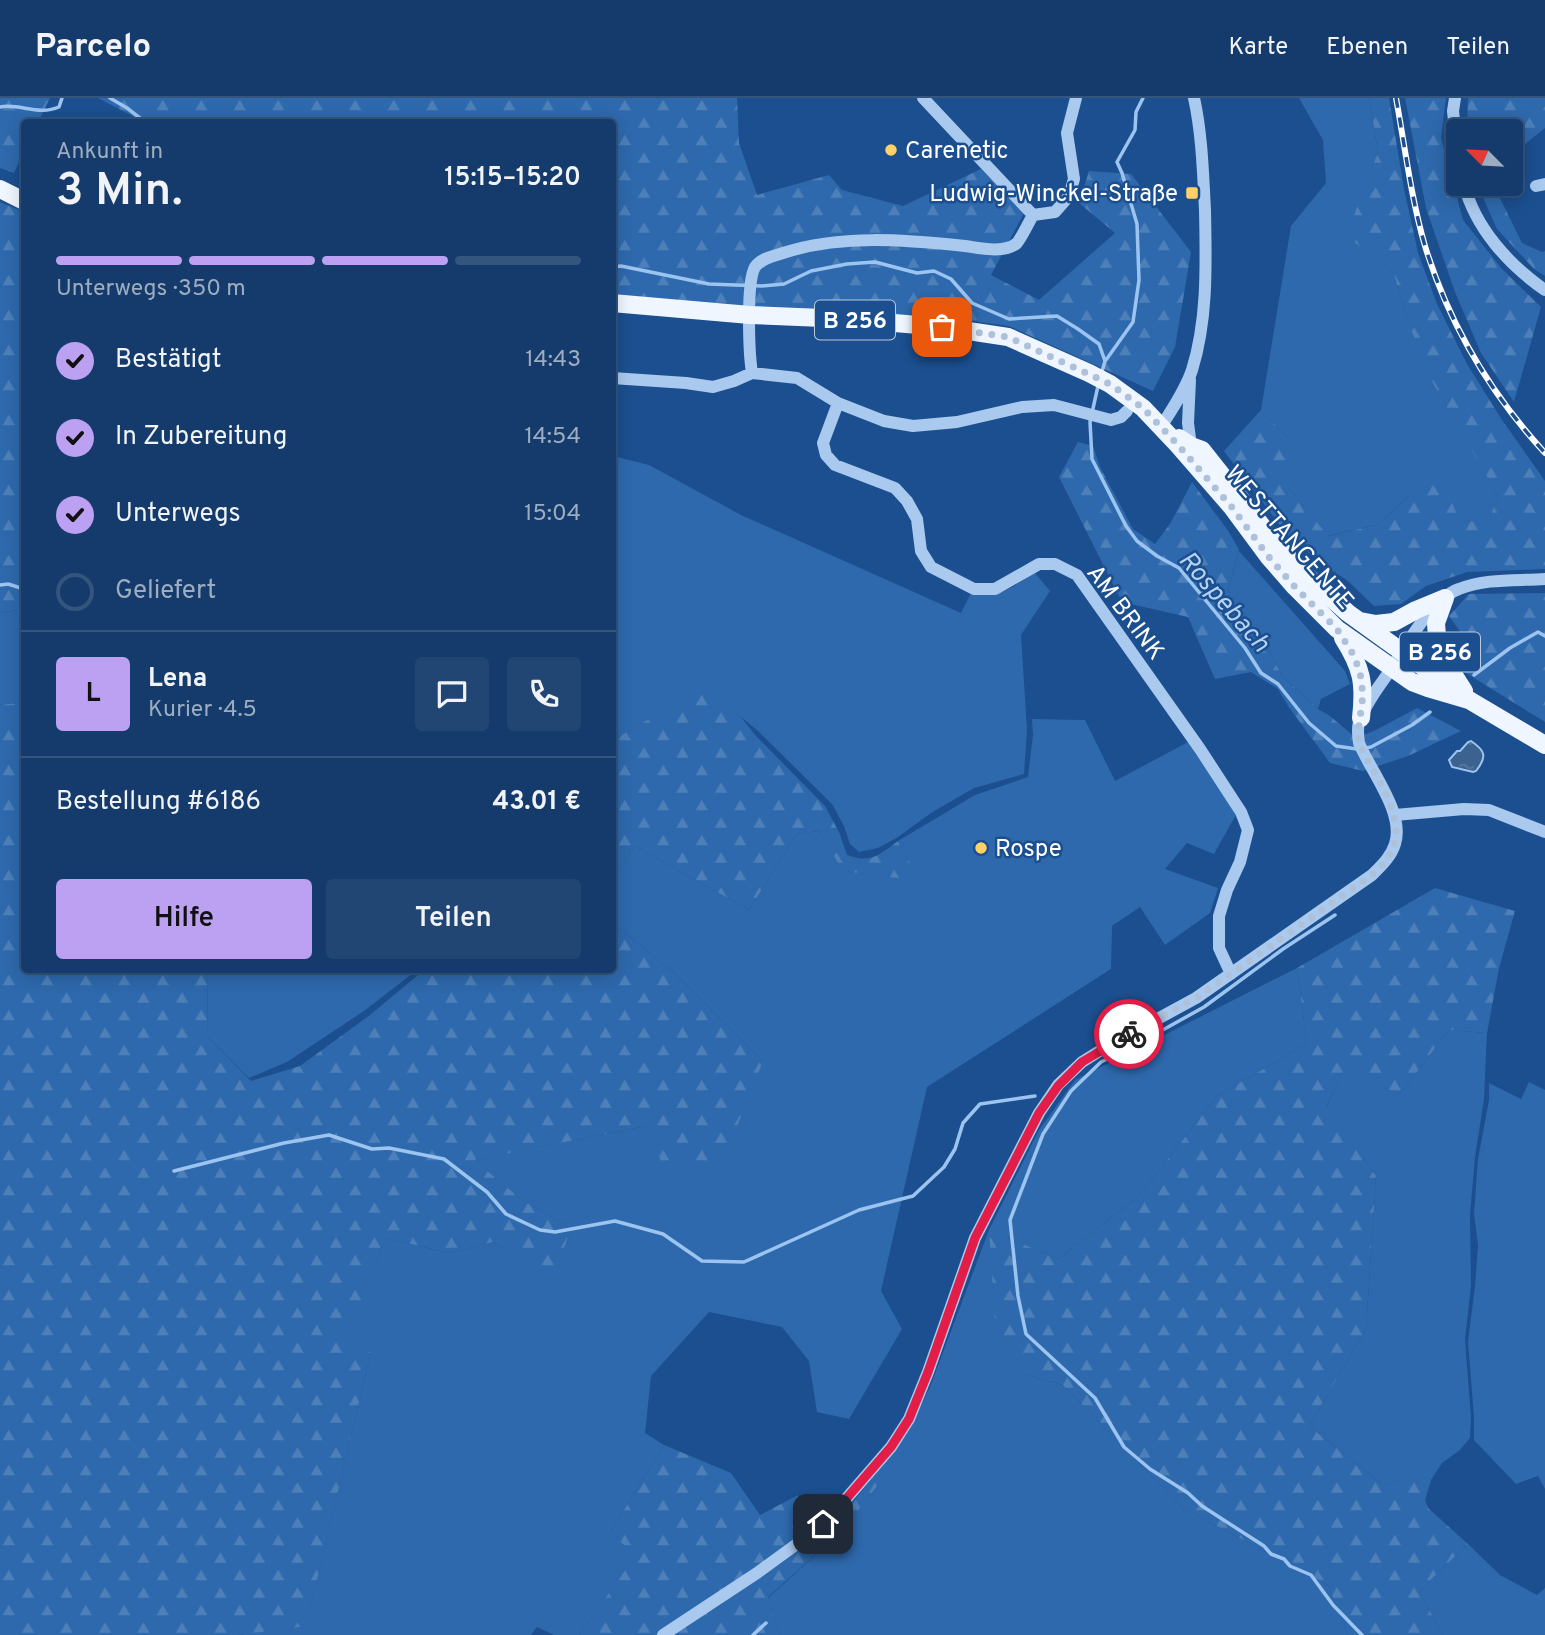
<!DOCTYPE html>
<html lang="de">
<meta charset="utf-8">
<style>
body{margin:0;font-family:Overpass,sans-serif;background:#214673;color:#f1f3f6;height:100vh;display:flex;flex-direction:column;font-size:26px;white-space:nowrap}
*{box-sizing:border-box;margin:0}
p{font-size:23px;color:#9dadc1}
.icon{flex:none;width:38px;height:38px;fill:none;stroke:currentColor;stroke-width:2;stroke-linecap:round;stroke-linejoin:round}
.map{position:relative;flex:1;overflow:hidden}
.panel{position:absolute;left:21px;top:21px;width:595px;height:854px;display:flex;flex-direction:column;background:#143b6b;border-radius:7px;box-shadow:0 4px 18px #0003,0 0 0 2px #33557e}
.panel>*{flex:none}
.needle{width:46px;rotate:294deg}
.controls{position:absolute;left:1446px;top:21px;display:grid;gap:14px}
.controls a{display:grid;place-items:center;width:77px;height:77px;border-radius:7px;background:#143b6b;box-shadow:0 4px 18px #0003,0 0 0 2px #33557e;font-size:35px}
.pin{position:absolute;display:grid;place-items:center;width:60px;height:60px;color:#fff;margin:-30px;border-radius:14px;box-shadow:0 4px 10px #0006}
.courier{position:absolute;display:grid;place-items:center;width:70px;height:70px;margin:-35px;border:5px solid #e11d48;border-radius:50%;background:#fff;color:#222;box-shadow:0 2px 9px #0007}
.headline em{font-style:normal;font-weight:600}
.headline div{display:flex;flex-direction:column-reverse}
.headline{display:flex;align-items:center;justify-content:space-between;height:119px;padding:0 35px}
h1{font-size:46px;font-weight:600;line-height:52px}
.bar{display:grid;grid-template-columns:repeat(4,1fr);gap:10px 7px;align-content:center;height:84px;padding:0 35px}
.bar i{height:9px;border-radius:5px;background:#33557e}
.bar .current{background:#bca0f2}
.bar p{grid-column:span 4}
.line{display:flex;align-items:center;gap:18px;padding:0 35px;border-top:2px solid #33557e}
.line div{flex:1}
.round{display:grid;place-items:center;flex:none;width:74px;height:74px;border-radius:7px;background:#214673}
ol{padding:0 35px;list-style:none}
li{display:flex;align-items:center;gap:21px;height:77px}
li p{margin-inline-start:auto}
li .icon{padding:7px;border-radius:50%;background:#bca0f2;color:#111;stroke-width:4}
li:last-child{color:#9dadc1}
li i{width:38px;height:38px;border:4px solid #33557e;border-radius:50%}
.button{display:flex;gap:14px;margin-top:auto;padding:14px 35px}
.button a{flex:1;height:80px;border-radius:7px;background:#bca0f2;color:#111;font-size:28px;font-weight:600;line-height:80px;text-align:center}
.button a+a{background:#214673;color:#f1f3f6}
header{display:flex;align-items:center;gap:42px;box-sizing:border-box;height:98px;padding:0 35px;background:#143b6b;border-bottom:2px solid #33557e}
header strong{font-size:33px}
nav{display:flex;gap:38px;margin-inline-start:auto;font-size:24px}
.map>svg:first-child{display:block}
</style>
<header>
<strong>Parcelo</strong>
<nav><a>Karte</a><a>Ebenen</a><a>Teilen</a></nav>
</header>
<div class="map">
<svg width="1545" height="1537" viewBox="0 0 1545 1537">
<defs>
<pattern id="forest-firs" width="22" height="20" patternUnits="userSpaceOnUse" patternTransform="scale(1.75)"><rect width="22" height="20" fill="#2e69ad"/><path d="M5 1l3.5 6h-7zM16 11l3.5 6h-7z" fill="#4d80b9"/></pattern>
<pattern id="water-ripples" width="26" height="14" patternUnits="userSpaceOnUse" patternTransform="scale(1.75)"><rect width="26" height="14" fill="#3c6290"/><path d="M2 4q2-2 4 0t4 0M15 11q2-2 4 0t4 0" fill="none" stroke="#597aa1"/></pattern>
</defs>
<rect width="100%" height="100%" fill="#1b4f8f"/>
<path fill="#2e69ad" d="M1299,0h70l9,54 -31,84 46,35 13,45 64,130 28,50 -10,27 -28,-2 -47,-28 -36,32 -50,11 -38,-48v-49l-28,-29 30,-184 35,-43 -3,-43z
M613,358l36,9 92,50 220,98 10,-20c28,7 40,-6 64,-20l15,18 -29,44 6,95 -3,44 -50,14 -43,25 -33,24 -20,11 -19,4 -9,-8 -6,-18 -12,-22 -74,-73 -17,-14 -44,-25 -84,48z
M1239,453l106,120 5,13 -29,15 -3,10 -35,-32 -19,-34 -36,-53z
M24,511v93l-24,3v-92z
M1032,621l53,1 30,61 75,-40 47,72 -23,41 -27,-11 -22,26 53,19 -8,25 -45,32 -25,-38 -28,19 -1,43 -184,118 -46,204 21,38 -53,90 -32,-7 -8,-51 -27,-34 -73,-15 -58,64 -6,57 19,12 -53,86 25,26 -57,78h-25l-17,-8 -6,8h-293l68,-10 65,-273 -26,-12 41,-102 63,15 44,-11 62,32 16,-46 -49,-28 -49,-40 173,-34 117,-65 -90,-89 -60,-49v-46l22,-31 114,64 48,-76 22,-3 25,40 75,9 -21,-39 77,-46 53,-18 5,-42z
M1297,870l10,76 -89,51 -80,102 -80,62 -68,-28 33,143 40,11 120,123 145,77 20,50h-568l-12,-37 76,-69 48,-64 -7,-2 25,-34 20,-42 59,-157 50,-100 36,-50z
M207,872h210l-53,41 -77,51 -38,16 -41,-41z
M1449,932l38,3 -3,66 -9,58 -5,58 1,71 -6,53 6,78 -1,21 -10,12 -18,13 -11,17 -8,-9 -39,15 -75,-60 57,-97 10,-153 -50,-68 17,-37 57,23z
M1529,984l16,8v399l-7,-13 -22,8 -42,-44v-22l-6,-76 7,-56 3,-41 -4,-31 4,-55 11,-59v-17l32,16z
M1468,1446l32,31 37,20 8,-7v47h-102l-24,-44z"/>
<path fill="url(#forest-firs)" d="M0,0h50l-12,24h-14v29l-10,22 -14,-5z
M98,0h639l2,45 18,52 72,-20 13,15 61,16 78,-37 43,44 -33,62 48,25 76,-67 -36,-30 10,-32 42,3 60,78 -16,95 -22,44 -144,-65 -65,-9 -331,-18 -1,-177h-468z
M1369,0h20l15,91 14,64 19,51 30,60 35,56 43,61v88l-78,3 -41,14 -25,18 -27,2 -26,-25 -24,-16 -35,-28 -65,-86 37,-41 28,29v49l39,48 49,-11 36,-32 29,-13 18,41 28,1 10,-26 -69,-120 -23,-60 -13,-45 -47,-35 32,-84z
M1405,0h41l-5,40 22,82 39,49 39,38 -27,95 -33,-49 -26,-61 -29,-84z
M1468,0h77v30l-35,28v-25h-43z
M1477,86h16l29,59 20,9 3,-1v25l-11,-7 -37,-40z
M0,104l24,10v397l-24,4z
M1078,344l15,4 7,21 33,62 22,15 15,-20 22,-42 37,50 10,18 -11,40 36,53 19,34 35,32 12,7 26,22 20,-8 41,-22 44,23 -53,25 -45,15 -33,-8 -42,-57 -10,-17 -27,-17 -36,7 -27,-62 -66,-15 -63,-125z
M1545,495v129l-87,-54 9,-27 -18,-25 20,-22z
M697,593l44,26 15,19 69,70 14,26 8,23c24,9 32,0 51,-14l22,40 -77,-10 -24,-40 -22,3 -48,76 -114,-64 -22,31v-137z
M24,604v268h183l1,67 43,44 49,-15 70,-51 54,-45h188l1,-47 60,49 90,89 -38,95 -59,17 -20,-47 -172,34 48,40 49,28 -16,47 -62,-33 -44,11 -63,-15 -40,102 25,12 -65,274 -68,9h-238v-930z
M1435,790l80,23 -16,57 -12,65 -38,-3 -49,64 -57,-22 -17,35 50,69 -10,153 -57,97 75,60 40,-16 7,10 -6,21 4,8 39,35 -49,47 24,44h-95l-20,-50 -145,-77 -120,-123 -40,-11 -28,-55 -6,-89 69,29 80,-62 80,-102 89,-51 -10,-76z
M664,1347l67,28 29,42 38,-20v20l15,26 27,-24 45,-54 8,2 -49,64 -76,68 12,38h-201l56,-78 -24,-26z"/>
<path fill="url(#water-ripples)" stroke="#9cc4f0" stroke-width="2" d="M1471,643c15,10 16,16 5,30l-3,1 -21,-5 -3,-7 8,-9h3l8,-9z"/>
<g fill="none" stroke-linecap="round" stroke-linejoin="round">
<path stroke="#9cc4f0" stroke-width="3.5" d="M110,0l17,10 18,14
M0,9c19,-4 38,9 59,0l3,-9
M612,169l9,-1 88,18 53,2 22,-2 27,-13 36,-7 28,-2 42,11 17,-2 17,8 21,24 37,16 48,-3 21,13 21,15 6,17 -4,14
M1106,262l27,-38 6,-42 -2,-56 -15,-51 -5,-11 18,-32 1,-18 7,-14
M1098,288l-8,36 2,37 34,67 11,15 20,15 22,12 66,80 16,25 17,11 31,39 27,23 21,3
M0,487l8,-1 16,5
M1474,577l36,-27 28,-16 7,4
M1365,650l6,-1 41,-22 18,-13
M1335,817l-52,34 -79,58 -70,39 -33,16 -30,29 -28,43 -33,86 8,76 8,38 69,64 29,49 26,22 38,24 14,13 62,40 7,8 13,5 6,7 21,9 22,30 29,30
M174,1073l110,-28 45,-8 43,14 17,-1 55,11 43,33 19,22 34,16 15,2 60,-11 48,13 39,27 42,1 115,-52 54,-14 31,-29 11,-18 8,-26 17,-19 55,-8
M753,1537l13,-12"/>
<path stroke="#a9c9ee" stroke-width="12" d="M923,0l110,117c-4,7 -11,22 -16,28 -12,11 -38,5 -52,3 -60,-6 -124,-12 -182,7 -9,3 -22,5 -28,14 -9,15 -6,87 -3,106l45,5 41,25 46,18 29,5 44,-4 65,-15 32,-2 57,15 10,-3 6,-6
M1455,0l-2,13 5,47
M1464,86c11,44 45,81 81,106
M1536,88l9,-2
M1033,117l22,-3 14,-16 5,-17 -7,-46 9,-35
M612,280l74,5 27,4 21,-6 18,-8
M1190,282l-2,43 3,23
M838,305l-15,40 3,12 9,10 60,23 12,13 10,18 4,32 10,16 43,22h21l44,-25h16l22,11 123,174 41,63 7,18 -8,32 -13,28 -8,26v32l12,26
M1161,329c11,-18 24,-36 31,-57 16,-51 14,-107 13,-160 -2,-37 -3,-76 -11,-112
M1395,717l69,-6 25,1 56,22
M663,1537l94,-62 55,-40 21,-19 58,-67 18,-28 19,-47 47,-134 64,-125 19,-28 24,-23 24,-15 90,-49 176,-123c9,-9 19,-18 23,-31 10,-31 -24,-72 -36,-101 -1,-7 -2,-14 0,-21 6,-17 18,-33 28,-47 16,-25 44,-76 72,-86 27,-11 58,-8 86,-10"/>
<path stroke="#f0f6ff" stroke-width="18" d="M0,91l24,12
M612,205l138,12 97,4 95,8 66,10 81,36 21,11 33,24 35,37 53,61 37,50 27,31 42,42 75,53 16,6 41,12
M1179,340l12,8 11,4 75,95 23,25 48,43 121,87 76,45
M1445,500l-9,25 2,27 26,41
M1360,523l16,3 18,-2 22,-12 29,-12
M1343,540c19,30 22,45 18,80"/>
<defs>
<path id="rail" d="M1396,0c9,49 15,100 29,148 24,78 65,147 120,207"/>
</defs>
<use href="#rail" stroke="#fff" stroke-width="6"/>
<use href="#rail" stroke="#1b4f8f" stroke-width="3.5" stroke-dasharray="10" stroke-linecap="butt"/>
</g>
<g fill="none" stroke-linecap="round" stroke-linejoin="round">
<path stroke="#afc1d8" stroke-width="7" stroke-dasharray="0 12.6" d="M942,229l66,10 102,47 33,24 35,37 53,61 37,50 27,31 42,42 16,25 7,18 3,23 -5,38 1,10c15,34 54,79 28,116 -4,6 -10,11 -15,16l-176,123 -67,36"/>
<path stroke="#e11d48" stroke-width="9" d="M823,1426l10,-10 58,-67 18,-28 19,-47 47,-134 64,-125 19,-27 24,-24 47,-28"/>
</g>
<g fill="#ffd166" stroke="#1b4f8f" stroke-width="2.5">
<circle cx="891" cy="52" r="7"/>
<rect x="1185" y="88" width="14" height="14" rx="3.5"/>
<circle cx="981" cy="750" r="7"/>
</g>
<g text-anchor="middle" stroke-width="5" stroke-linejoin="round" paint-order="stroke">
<g fill="#1b4f8f" stroke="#bbcadd" stroke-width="2">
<rect x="815" y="202.5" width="80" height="39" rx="5"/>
<rect x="1400" y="534.5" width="80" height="39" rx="5"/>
</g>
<g font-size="23" font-weight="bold" fill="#fff">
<text x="855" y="230">B 256</text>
<text x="1440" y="562">B 256</text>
</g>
<g font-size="24" fill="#fff" stroke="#1b4f8f" text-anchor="start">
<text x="905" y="60">Carenetic</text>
<text x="1178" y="103" text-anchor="end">Ludwig-Winckel-Straße</text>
<text x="995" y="758">Rospe</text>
</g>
<g font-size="24" fill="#fff" stroke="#1b4f8f">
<text transform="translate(1290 439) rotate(49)" y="8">WESTTANGENTE</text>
<text transform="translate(1126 514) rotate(53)" y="8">AM BRINK</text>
</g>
<g font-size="26" font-style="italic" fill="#b5d3f5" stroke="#1b4f8f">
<text transform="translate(1225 503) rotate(49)" y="9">Rospebach</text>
</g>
</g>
</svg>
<div class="controls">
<a><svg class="needle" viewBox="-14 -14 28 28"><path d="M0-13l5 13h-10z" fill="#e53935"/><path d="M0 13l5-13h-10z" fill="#9dadc1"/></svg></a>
</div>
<div class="pin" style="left:942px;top:229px;background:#ea580c"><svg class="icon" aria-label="bag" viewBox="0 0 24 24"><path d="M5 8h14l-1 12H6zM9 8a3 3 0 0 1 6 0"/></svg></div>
<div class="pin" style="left:823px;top:1426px;background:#1f2937"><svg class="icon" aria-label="home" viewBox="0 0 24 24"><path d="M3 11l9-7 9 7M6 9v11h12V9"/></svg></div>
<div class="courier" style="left:1129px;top:936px"><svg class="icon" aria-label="bike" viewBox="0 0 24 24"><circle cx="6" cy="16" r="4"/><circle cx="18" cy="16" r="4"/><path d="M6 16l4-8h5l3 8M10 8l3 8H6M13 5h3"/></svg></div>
<section class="panel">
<div class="headline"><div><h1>3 Min.</h1><p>Ankunft in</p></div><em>15:15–15:20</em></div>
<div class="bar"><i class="current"></i><i class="current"></i><i class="current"></i><i></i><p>Unterwegs · 350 m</p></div>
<ol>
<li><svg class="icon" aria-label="check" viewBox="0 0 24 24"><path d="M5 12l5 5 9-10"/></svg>Bestätigt<p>14:43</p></li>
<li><svg class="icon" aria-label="check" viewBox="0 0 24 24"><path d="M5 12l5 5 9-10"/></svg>In Zubereitung<p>14:54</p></li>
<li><svg class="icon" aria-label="check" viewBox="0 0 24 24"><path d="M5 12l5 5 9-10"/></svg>Unterwegs<p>15:04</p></li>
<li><i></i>Geliefert</li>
</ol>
<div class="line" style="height:126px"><b class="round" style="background:#bca0f2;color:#111">L</b><div><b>Lena</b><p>Kurier · 4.5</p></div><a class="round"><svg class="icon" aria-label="chat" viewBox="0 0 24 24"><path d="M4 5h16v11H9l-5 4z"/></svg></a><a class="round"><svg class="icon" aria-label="phone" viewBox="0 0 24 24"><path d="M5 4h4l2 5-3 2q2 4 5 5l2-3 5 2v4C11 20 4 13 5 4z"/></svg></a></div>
<div class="line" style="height:91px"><div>Bestellung #6186</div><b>43.01 €</b></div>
<div class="button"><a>Hilfe</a><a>Teilen</a></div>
</section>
</div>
